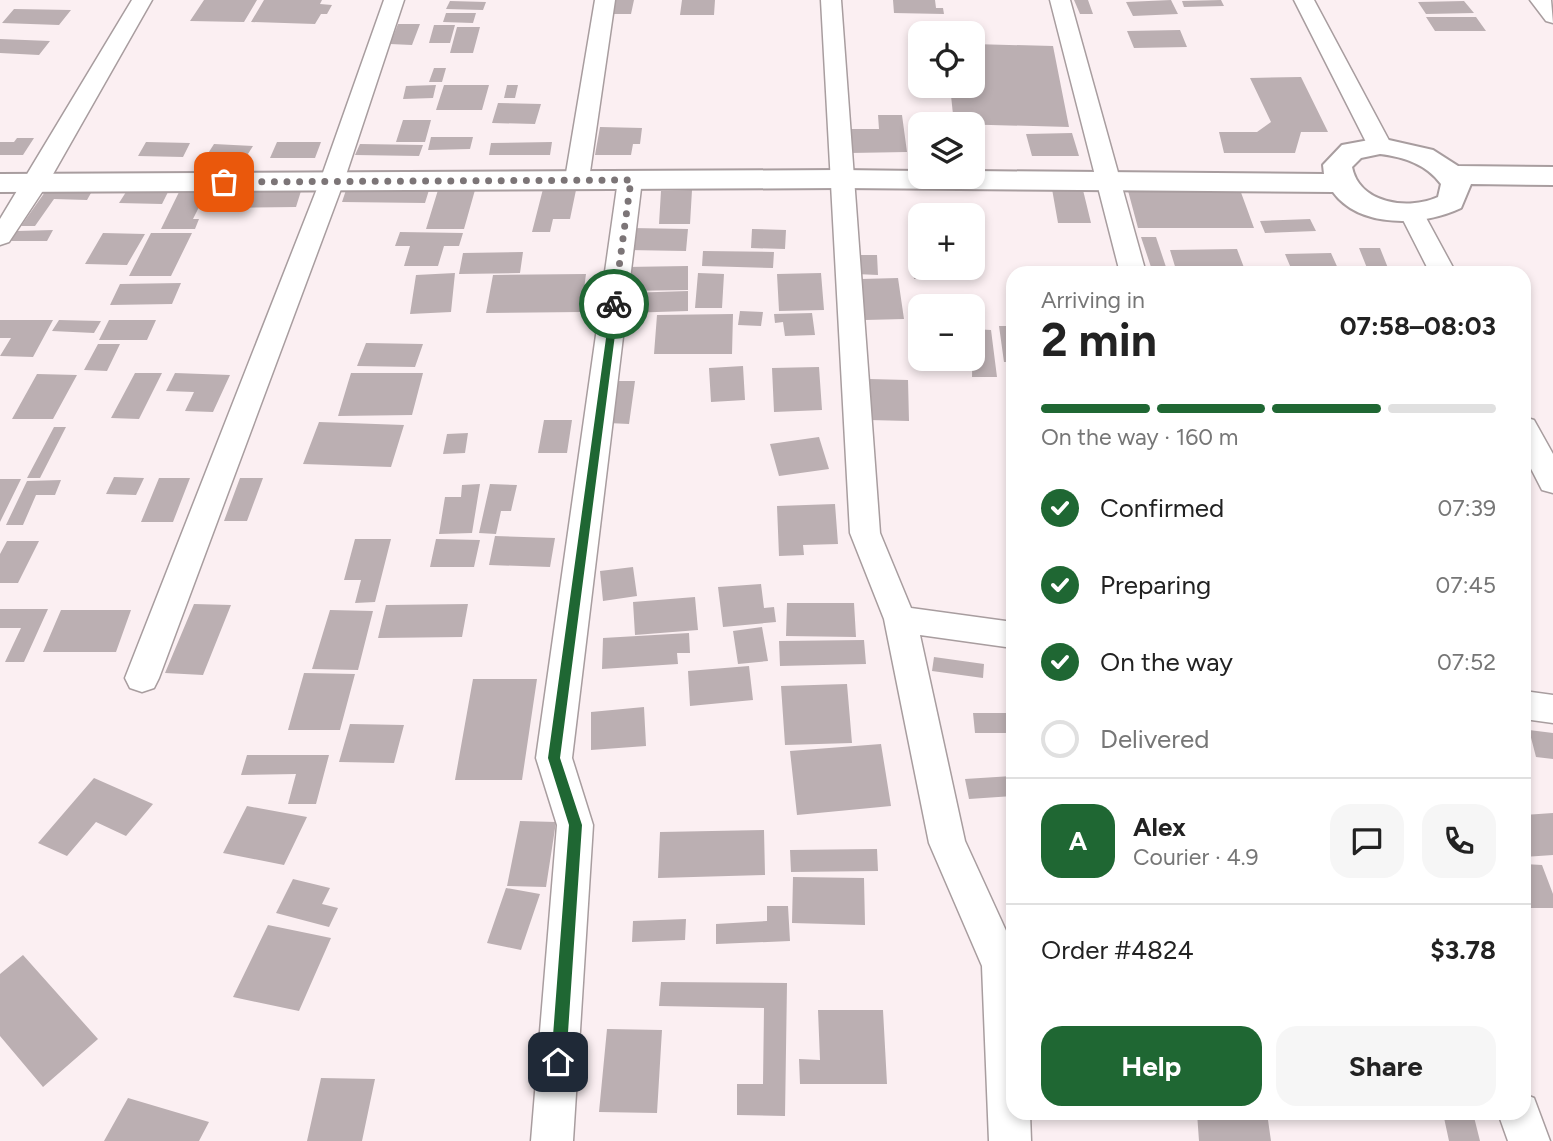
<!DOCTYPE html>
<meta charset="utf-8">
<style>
body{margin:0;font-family:Figtree,sans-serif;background:#f6f6f6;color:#222;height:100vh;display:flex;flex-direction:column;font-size:26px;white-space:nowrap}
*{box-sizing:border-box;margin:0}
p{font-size:23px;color:#767676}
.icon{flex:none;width:38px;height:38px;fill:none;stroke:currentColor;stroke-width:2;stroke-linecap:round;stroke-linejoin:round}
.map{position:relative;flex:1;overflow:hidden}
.sheet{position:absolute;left:1006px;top:266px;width:525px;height:854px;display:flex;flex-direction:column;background:#fff;border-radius:21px;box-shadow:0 4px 10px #0003}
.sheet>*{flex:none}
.tools{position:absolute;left:908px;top:21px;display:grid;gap:14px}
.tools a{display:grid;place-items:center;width:77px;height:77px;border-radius:14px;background:#fff;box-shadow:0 4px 10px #0003;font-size:35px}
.pin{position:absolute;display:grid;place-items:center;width:60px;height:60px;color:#fff;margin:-30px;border-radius:14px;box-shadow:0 4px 10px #0006}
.courier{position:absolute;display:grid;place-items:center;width:70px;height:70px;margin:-35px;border:5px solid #1f6733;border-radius:50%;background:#fff;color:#222;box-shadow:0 2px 9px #0007}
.head em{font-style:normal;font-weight:700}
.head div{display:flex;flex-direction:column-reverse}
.head{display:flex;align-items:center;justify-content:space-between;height:119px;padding:0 35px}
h1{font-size:46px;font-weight:700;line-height:52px}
.bar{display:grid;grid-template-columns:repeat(4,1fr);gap:10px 7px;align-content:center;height:84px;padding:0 35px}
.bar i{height:9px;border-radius:5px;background:#e0e0e0}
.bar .active{background:#1f6733}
.bar p{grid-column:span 4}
.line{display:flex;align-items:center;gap:18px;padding:0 35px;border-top:2px solid #e0e0e0}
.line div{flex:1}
.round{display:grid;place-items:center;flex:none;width:74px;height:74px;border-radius:21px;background:#f6f6f6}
ol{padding:0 35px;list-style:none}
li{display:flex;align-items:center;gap:21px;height:77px}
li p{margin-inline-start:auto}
li .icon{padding:7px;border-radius:50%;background:#1f6733;color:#fff;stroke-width:4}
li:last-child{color:#767676}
li i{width:38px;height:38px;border:4px solid #e0e0e0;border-radius:50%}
.primary-button{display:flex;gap:14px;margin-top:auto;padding:14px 35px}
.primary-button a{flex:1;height:80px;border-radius:21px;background:#1f6733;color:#fff;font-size:28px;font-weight:700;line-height:80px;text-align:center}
.primary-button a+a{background:#f6f6f6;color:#222}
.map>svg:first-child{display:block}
</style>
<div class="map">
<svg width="1553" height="1141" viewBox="0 0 1553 1141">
<rect width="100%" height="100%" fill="#fbeff2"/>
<path fill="#bbafb2" d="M204,0h53l-13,22 -54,-1z
M264,0h58l-2,4 12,1 -5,9h-6l-6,10 -64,-2z
M615,0h19l-3,14h-19z
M682,0h33l-1,15h-34z
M893,0h42l1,8h7l1,6 -50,-1z
M1074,0h14l5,14h-13z
M1171,0l7,14 -45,2 -7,-14z
M1221,0l3,6 -40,1 -2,-6z
M450,1l36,1 -3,8 -37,-1z
M1464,1l10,12 -48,1 -8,-12z
M14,9l57,1 -12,15 -57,-2z
M446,13h30l-3,10 -30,-1z
M1426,17h50l10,14h-51z
M398,24h22l-8,21 -22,-1z
M434,25h21l-5,18h-21z
M457,27h23l-7,26h-23z
M1180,30l7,17 -53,1 -7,-17z
M0,39l50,2 -11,14 -39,-2z
M973,44l80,2 16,81 -115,-3 -4,-38h23z
M434,68h12l-4,14h-13z
M1301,77l27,55h-27l-6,21h-71l-5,-21h38l14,-10 -21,-44z
M436,85l-3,13 -30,1 3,-13z
M444,85h45l-7,25h-46z
M507,85h11l-3,13h-11z
M498,103l43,1 -6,20 -43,-1z
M878,115h24l5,37 -57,1 -1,-24h30z
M403,120h28l-6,22h-29z
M600,127l42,1 -2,16h-7l-2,11h-36z
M1072,133l7,23h-47l-6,-22z
M431,137h42l-3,12 -42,1z
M17,138h17l-11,17h-23v-13h14z
M146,142l44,1 -7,14 -45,-1z
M277,142h44l-6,16h-45z
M552,142l-2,13h-61l2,-12z
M214,144l39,2 -7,11 -39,-2z
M360,144l63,1 -4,11 -64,-1z
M1127,187h112l15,41h-116z
M543,189l33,1 -6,29h-17l-3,13h-18z
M1052,189l31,1 8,33h-33z
M346,190h83l-4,13 -83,-1z
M438,190h37l-11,39h-38z
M692,190l-2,34h-31l2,-33z
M301,191l-5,16 -70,1 7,-16z
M45,192l46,1 -4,7 -33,-1 -19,27h-14z
M126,192h42l-6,12 -43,-1z
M179,192h37l-6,11h-9l-8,16h6l-4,10h-34z
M1310,219l6,12 -51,2 -5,-12z
M631,228l57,1 -2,22 -59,-1z
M752,229l34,1 -1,19 -34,-1z
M53,230l-6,11h-36l6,-10z
M400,232l63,1 -4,13h-15l-6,20h-34l6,-20h-15z
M103,233l42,1 -18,31 -42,-1z
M151,233h41l-21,43h-42z
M1141,237h15l12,36h-15z
M1359,248h21l10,25h-21z
M1237,249l9,24h-69l-7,-23z
M703,251l71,1 -1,16 -71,-2z
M523,252l-3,21 -61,1 4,-21z
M1331,253l9,20h-47l-8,-19z
M912,254h8v14h46l1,11h-53z
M856,255h21l1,20 -22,-1z
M688,266v24l-65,1 2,-24z
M455,273l-4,39 -41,2 6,-39z
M698,273l26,1 -2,34h-27z
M821,273l3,37 -45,1 -2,-37z
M586,274l-5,38 -95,1 7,-38z
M898,278l6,41 -39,1 -4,-41z
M181,283l-9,21 -62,1 10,-21z
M688,291v20l-62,2 1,-20z
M740,311l23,1 -2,14 -23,-1z
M812,313l3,22 -30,1 -2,-14 -8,1 -1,-9z
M733,314l-1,40h-78l3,-39z
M0,320h53l-20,37 -33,-1 11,-18h-11z
M59,320l42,1 -7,12 -42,-2z
M109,320h47l-9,20h-48z
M999,326h14v36h-9z
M973,329l18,1 6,47h-25z
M366,343l57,1 -8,23 -58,-1z
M98,344h22l-13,27 -23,-1z
M743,366l2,34 -34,2 -2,-34z
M819,367l3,43 -48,2 -2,-44z
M135,373h27l-23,46 -28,-1z
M175,373l55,2 -17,37 -28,-1 9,-19 -28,-1z
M351,373h72l-11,42 -74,1z
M37,374l40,1 -24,44h-41z
M869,379l39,1 1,41 -40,-1z
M615,381h20l-6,43 -21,-1z
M544,420h28l-5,33h-29z
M319,422l85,3 -13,42 -88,-3z
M54,427h12l-26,51h-13z
M468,433l-3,20 -22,1 4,-20z
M819,437l10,32 -50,7 -9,-32z
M114,477l30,1 -8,17 -30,-1z
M159,478h31l-17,44h-32z
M240,478h23l-16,43h-23z
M0,479h21l-21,43z
M61,480l-6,15h-19l-13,30h-17l21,-44z
M480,484l-8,49 -33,1 6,-37h16l1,-12z
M490,484l27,1 -6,26h-10l-5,23 -17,-1z
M835,504l3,40 -35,1 1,10 -25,1 -2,-50z
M495,536l60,2 -5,29 -61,-2z
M355,539h36l-16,63 -20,1 6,-23h-17z
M436,539l44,1 -6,27h-44z
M7,541h32l-21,42h-18v-29z
M633,567l4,29 -34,5 -3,-30z
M761,584l3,24 10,-1 2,15 -53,5 -5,-40z
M695,597l3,33 -63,5 -2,-33z
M787,603h67l2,34 -70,-1z
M194,604l37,1 -28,70 -38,-2z
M468,604l-6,33 -84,1 8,-33z
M0,609h48l-24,53h-19l16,-34h-21z
M61,610h70l-15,42h-73z
M330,610l43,1 -15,59 -46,-1z
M762,627l6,34 -30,3 -5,-33z
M689,633l1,20h-13l1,11 -76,5 1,-31z
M864,640l2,24 -86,2 -1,-25z
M934,657l50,7 -1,14 -51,-7z
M749,666l4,34 -63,6 -2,-35z
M304,673l51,1 -15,56h-52z
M473,679h64l-15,101h-67z
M847,684l5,59 -67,2 -4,-59z
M644,707l2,39 -55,4v-38z
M973,713h36l2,20h-36z
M350,724l54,1 -10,38 -55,-1z
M1529,730l24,3v26l-17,-2z
M881,744l10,62 -94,9 -7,-64z
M247,755h82l-13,49h-28l8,-30 -55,1z
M1012,776l1,20 -44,3 -4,-20z
M94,778l59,26 -27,32 -30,-14 -29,34 -29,-13z
M247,806l60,11 -23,48 -61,-12z
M1553,813v42l-29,2v-42z
M520,821l36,1 -10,65 -39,-1z
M764,830l1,45 -107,3 2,-46z
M877,849l1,22 -87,1 -1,-22z
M1524,864l18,1 11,29v14h-29z
M793,877l71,1 1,47 -73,-2z
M293,879l37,9 -8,16 16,4 -9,19 -53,-14z
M506,888l34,6 -19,56 -34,-7z
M767,906h21l2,35 -74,3v-20l51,-3z
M686,919l-1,21 -53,2 1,-21z
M268,925l63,13 -32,73 -66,-14z
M23,955l75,84 -55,48 -43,-51v-62z
M661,982l126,1 -2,133 -48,-1v-31h26l1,-76 -105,-2z
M818,1010h65l4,74h-87l-1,-25 21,1z
M607,1029l55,1 -5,83 -58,-1z
M321,1078l54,1 -13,62h-55z
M128,1098l81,24 -10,19h-95z
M1197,1113h70l4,28h-72z
M1443,1113h30l7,28h-31z"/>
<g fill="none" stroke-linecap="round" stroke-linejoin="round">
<defs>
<path id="minor" d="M132,0h20l-104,183 -39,59 -9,3v-26z
M384,0h20l-60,181 -185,497 -5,10 -12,4 -12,-4 -5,-10 195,-497z
M595,0h20l-26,179 -4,5h-16l-4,-5z
M821,0h20l39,533 31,75 102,14v26l-93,-13 45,206 48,105v167h17l1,28h-42l-7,-175 -53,-123 -45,-224 -34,-86z
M1050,0h20l76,273h-26z
M1294,0h20l78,146 -4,5h-16l-4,-5z
M1530,0h21l2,23 -7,-2z
M630,173l8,2 4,5 -70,578 21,67 -20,316h-42l26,-316 -21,-67 82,-578 4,-5z
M1412,207l9,2 3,5 32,59h-26l-30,-59 3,-5z
M1524,417l10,3 19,34v39l-11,-3 -18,-35z
M1524,691l29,4v28l-29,-4z
M1524,1094l10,4 16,43h-42l-10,-28h26z"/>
<path id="secondary" d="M1380,138l53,12 25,16 95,1v18l-82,-1 -10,24c-37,18 -101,21 -128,-16l-492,-4 -841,4v-18l841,-4 79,1v6h53v-6l351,3 -1,-9 19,-20zM1380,154c24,3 46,10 61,30l-3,13c-31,14 -79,6 -86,-30l9,-9z"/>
</defs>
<use href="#minor" stroke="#a89d9f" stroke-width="3"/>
<use href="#secondary" stroke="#a89d9f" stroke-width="4"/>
<use href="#minor" fill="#fff" fill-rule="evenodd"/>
<use href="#secondary" fill="#fff" fill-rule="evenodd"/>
</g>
<path fill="#1f6733" d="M611,302l8,2 -59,454 22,67 -16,237 -8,7 -7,-7 18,-237 -21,-67z"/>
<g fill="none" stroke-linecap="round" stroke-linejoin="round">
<path stroke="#7c7577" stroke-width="7" stroke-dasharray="0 12.6" d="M224,182l407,-2 -17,124"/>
</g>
</svg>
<div class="tools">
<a><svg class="icon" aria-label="locate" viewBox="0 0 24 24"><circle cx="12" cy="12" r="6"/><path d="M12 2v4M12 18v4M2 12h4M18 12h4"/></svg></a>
<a><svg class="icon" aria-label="layers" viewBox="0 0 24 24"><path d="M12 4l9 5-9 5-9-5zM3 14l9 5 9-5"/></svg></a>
<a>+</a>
<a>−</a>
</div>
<div class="pin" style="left:224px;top:182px;background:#ea580c"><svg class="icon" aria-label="bag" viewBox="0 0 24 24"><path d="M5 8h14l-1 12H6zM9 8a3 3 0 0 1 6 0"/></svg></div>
<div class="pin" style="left:558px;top:1062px;background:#1f2937"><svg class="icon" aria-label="home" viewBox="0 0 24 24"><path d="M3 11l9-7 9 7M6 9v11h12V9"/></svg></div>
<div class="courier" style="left:614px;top:304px"><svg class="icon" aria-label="bike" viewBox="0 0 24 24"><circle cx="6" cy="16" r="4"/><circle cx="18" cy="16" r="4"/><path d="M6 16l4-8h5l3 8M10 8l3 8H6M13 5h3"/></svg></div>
<section class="sheet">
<div class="head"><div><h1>2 min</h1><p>Arriving in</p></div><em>07:58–08:03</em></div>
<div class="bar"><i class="active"></i><i class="active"></i><i class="active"></i><i></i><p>On the way · 160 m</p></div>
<ol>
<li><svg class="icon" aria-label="check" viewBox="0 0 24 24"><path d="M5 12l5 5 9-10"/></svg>Confirmed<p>07:39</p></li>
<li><svg class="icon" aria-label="check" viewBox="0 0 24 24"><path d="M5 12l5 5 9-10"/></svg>Preparing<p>07:45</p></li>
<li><svg class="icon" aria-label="check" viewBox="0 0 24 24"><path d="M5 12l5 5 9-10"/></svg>On the way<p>07:52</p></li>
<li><i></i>Delivered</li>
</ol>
<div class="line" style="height:126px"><b class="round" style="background:#1f6733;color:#fff">A</b><div><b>Alex</b><p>Courier · 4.9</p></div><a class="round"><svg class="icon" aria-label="chat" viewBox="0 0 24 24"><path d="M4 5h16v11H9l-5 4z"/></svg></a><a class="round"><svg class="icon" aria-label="phone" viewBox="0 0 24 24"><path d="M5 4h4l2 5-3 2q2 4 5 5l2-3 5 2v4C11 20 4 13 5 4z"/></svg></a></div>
<div class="line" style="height:91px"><div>Order #4824</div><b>$3.78</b></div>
<div class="primary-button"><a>Help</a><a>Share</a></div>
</section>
</div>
